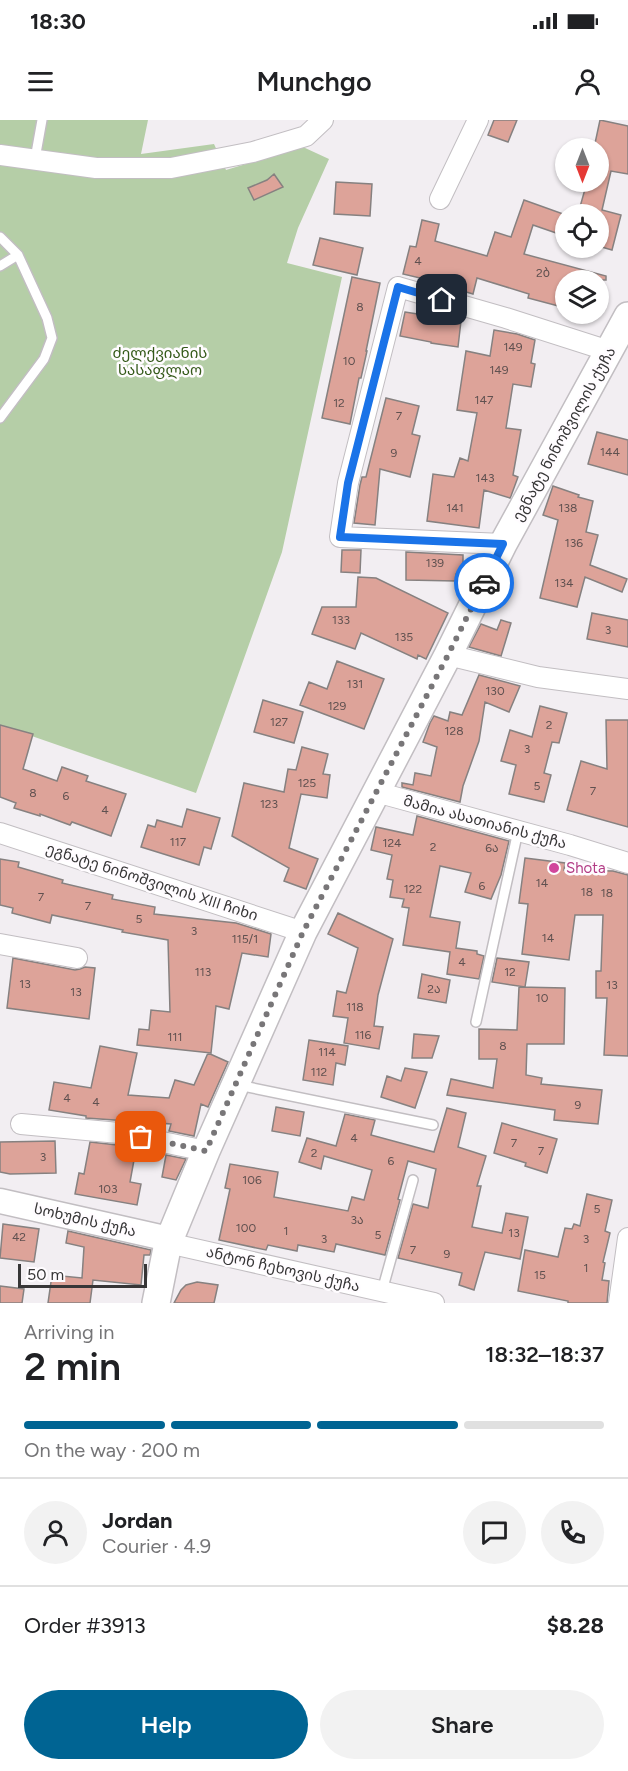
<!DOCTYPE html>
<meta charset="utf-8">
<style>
body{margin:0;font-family:Figtree,"Noto Sans Georgian",sans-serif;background:#f2f2f2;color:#202124;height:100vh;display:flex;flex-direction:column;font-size:22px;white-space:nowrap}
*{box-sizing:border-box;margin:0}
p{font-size:20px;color:#757577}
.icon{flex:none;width:33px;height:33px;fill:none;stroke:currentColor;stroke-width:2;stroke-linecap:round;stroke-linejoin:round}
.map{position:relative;height:1183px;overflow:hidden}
.panel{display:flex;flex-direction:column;background:#fff;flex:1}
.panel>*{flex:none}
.needle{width:39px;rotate:180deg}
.tools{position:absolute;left:555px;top:18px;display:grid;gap:12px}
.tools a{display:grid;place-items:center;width:54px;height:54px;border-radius:50%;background:#fff;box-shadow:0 2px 4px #0004;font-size:30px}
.scale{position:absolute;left:18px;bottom:15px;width:129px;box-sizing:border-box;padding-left:6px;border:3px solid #373637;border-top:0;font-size:16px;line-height:21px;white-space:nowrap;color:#373637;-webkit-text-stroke:4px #fffcff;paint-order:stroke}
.pin{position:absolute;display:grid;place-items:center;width:51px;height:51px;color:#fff;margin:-26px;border-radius:12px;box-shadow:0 3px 9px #0006}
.courier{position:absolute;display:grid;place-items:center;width:60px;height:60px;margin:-30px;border:4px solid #1a73e8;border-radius:50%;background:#fff;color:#222;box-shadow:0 2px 8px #0007}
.head em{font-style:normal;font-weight:600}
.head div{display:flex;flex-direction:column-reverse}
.head{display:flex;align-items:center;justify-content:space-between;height:102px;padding:0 24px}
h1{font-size:39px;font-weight:600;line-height:45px}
.bar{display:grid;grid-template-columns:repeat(4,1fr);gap:9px 6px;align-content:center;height:72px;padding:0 24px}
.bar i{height:8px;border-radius:4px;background:#e0e0e0}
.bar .active{background:#006493}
.bar p{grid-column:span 4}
.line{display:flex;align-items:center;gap:15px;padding:0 24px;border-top:2px solid #e0e0e0}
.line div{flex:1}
.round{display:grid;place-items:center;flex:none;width:63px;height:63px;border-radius:32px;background:#f2f2f2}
.primary-button{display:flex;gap:12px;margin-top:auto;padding:12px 24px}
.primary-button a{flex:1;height:69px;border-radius:36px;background:#006493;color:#fff;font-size:24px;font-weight:600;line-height:69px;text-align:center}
.primary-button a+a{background:#f2f2f2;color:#202124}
.status{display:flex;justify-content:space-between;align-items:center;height:42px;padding:0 30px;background:#fff;direction:ltr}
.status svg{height:16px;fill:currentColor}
header{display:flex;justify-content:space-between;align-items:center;height:78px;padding:0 24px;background:#fff;font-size:27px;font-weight:600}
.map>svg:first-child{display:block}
</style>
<div class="status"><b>18:30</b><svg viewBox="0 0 49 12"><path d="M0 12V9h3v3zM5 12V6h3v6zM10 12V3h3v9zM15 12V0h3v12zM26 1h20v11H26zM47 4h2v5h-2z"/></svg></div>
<header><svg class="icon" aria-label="menu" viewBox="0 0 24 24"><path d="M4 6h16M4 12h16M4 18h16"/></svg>Munchgo<svg class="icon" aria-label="person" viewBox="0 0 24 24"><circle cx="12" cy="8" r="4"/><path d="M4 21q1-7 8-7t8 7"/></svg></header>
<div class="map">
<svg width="628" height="1183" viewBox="0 0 628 1183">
<rect width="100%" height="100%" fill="#f2eef2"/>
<path fill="#b5cea7" d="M0,0h148l-7,34 73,-10 12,26 77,-23 26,12 -31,69 -11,35 55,14 -60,275 -86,241 -196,-68z"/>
<path fill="#dda399" stroke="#868180" stroke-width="1.5" d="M494,0h23l-9,22 -20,-7z
M600,0l28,6v48l-17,-3 -9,39 19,5 -9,35 -14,-4v-32h-20l9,-32h11v-34h-4z
M274,54l9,13 -29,13 -6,-12 19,-8z
M336,62l36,2 -2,32 -36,-2z
M524,80l42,15v11l-4,9 -29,-10 -9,29 82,22v4h-40v28l-38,-10 1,-4 -52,-16 -4,16 -40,-12v-1l-30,-7 7,-28 6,1 6,-27 17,4 -4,17 52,15 8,-24 16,5z
M320,118l43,10 -6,27 -44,-10z
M352,157l28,6 -14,68h1l-6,27h-2l-9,46 -28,-6z
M405,192l56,9 -3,26 -27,-4v-1l-31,-6z
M494,210l23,4 18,6 -4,23 4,1 -4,23 -18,-3 -7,44 15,2 -8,45 5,2 -7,19 -1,2 -26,-8 -5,38 -52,-7 6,-47 21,3 6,-19 8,3 9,-48 -20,-3 9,-59 24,5z
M386,278l33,8 -7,28 8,2 -10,41 -30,-8 -5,56 -21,-2 6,-38 2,-8h4z
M597,312l31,8v35l-40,-11z
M553,366l26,9 -1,2 15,4 -7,31 12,3 -8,30 37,14 -5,13 -37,-15 -8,30 -37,-9 18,-78 -15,-5z
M342,430h19l-1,23 -19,-1z
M406,432l57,3v19h-7v7l-50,-1z
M358,457l18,1 72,35 -22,46 -8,-4 -1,4 -56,-26 -6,16 -43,-15 10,-27h34z
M592,493l36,7v27l-41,-8z
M501,500l10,3 -10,33 -32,-9 12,-23 16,6z
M337,541l47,18 -20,50 -64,-24 9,-23 18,7z
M479,555l41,11 -11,26 -24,-10 -6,39 -16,45 -3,16 -58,-15v-4l11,2 2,-12 16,3 6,-29 -14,-5 7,-19 4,-7 14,5 2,-9 12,3z
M263,580l40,12 -9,31 -40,-11z
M540,586l27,7 -8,30 -7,-1 -8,31 7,2 -7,27 -35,-8 7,-29 -15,-4 9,-31 22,7z
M606,600h22v107l-61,-17 14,-49 26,8z
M0,605l33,9 -10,35 34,12 5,-14 26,9 -2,5 40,13 -15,42 -39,-14 -2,3 -30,-11v2l-26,-8 2,-5 -16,-6z
M302,627l26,7 -5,20 7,1 -3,23 -26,-4 -12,54 29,11 -12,30 -22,-8 5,-13 -57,-32 12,-53 40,9 4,-23 8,1z
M187,689l33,9 -9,31 -7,-2 -5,18 -58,-18 7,-22 7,2 2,-7 25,7z
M417,696l92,25 -8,34 -10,24 -26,-7 6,-19 -31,-7 -10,51 30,5 -4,26 21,3v3l7,2 -5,23 -32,-5 3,-22 -47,-7 6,-37 -7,-1 2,-8 -14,-2 3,-17 -6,-1 5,-24 -21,-5 5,-23 37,8z
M525,738l40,5 -1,7 49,1 15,4v181l-24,-1 3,-57h-11v-27h5l2,-56h-28l-6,45 -47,-6 6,-50 -9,-1z
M0,739l19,3 -1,5 45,13 -1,3 51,12 -1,4 43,8 -1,7 82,9 35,11 -3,23 -26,-4 -13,56 -13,-3 -5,47 -74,-8 2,-16 10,1 2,-20 19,2 -2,-72 -46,-8 1,-2 -71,-15 -2,8 -38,-10 1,-5 -13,-3z
M338,793l55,26 -15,56 -4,31 9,1 -4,22 -35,-6 4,-25 -15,-2 4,-25 9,2 12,-45 -30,-14z
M13,838l62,12 5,-1 5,-2 10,1 -6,51 -82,-11z
M497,838l32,4 -4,25 -33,-5z
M422,854l28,6 -4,23 -28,-5z
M519,867l46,1 -1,56h-37l-1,31 16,3 -1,6 61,6 -4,34 -44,-4 1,-10 -108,-15 4,-16 42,9 4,-29h-18v-30l38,1z
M414,914l25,2 -7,22h-20z
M309,920l39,6 -3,19 -9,-2 -3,22 -30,-5z
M100,926l37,7 -9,42 41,3 6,-18 19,5 14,-32 20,9 -20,45 -7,-3 -7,32 -25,-5 2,-7 -85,-6v-2l-37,-6 5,-28 37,6z
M405,948l22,4 -12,36 -34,-11 6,-21 14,5z
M276,987l28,5 -4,24 -28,-5z
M447,988l19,5 -8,34 28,9 -9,30h4l-9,41 30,6 4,-20 22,4 -8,42 -35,-7 -11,38 -15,-5 3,-12 -64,-15 15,-54 15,4 8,-39 -28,-8 -10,38 2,1 -15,55 -49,-11 -2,8 -36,-7 -1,6 -29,-6 -2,5 -47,-10 11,-51 -5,-1 5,-24 48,8 -4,25 74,14 4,-14 12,3 8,-30 -48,-14 -3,13 -22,-7 8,-24 29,8 9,-32 30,6 -4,15 63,17z
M502,1003l55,16 -10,34 -22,-7 1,-3 -32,-10z
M55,1021l1,32 -46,1 -10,-2v-30z
M90,1022l27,3 19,4 -6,33 11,2 -4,21 -62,-11 4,-21 5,1z
M166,1035l20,4 -10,21 -14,-3z
M587,1074l25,6 -7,31 5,2 -7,29 2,1 -3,17 7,1 -2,22h-39v-2l-50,-10 7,-41 33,7 7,-29 7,1 2,-5 6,2z
M3,1104l36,5 -5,33 -34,-4z
M68,1111l83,19 -1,5h-6l-3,30 -48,-5 -3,23h-42l4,-28 30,3 2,-31 -18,-4z
M197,1162l21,3 -4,18h-40l7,-13 5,-5z
M0,1166l24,3 -2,14h-22z"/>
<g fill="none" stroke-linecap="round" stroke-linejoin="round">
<defs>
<path id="service" d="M35,39l7,-39
M0,117l18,18 29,63 5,20 -8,21 -44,59
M0,146l18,-11
M476,902l42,-191
M238,965l195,40
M382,1171l31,-111"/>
<path id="minor" d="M0,35l96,13h75l82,-16 53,-16 17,-16
M440,79l38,-79
M503,424l-163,-7 8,-54 50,-196 108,31 103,33
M448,535l90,22 90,12
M376,672l194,53 58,18
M0,713l303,99
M0,824l77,14
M21,1004l98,9 87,18
M168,1123l266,60
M619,1183l9,-65"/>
<path id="tertiary" d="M0,1081l160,36 8,6"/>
<path id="secondary" d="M156,1183l12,-60 38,-92 97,-219 145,-277 55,-111 125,-228"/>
</defs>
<use href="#service" stroke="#c2bec2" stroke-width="12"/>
<use href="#minor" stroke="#c2bec2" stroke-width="22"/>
<use href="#tertiary" stroke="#c2bec2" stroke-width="27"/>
<use href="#secondary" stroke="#c2bec2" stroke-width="30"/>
<use href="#service" stroke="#fff" stroke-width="9"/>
<use href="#minor" stroke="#fff" stroke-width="20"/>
<use href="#tertiary" stroke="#fff" stroke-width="24"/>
<use href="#secondary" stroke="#fff" stroke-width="27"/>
</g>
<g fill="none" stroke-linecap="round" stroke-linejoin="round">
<path stroke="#787678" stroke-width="6" stroke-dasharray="0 10.8" d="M141,1017l65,14 97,-219 145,-277 36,-72"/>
<path stroke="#1a73e8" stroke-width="8" d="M442,180l-44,-13 -50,196 -8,54 163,7 -19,39"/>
</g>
<circle fill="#d1479c" stroke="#fffcff" stroke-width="2" cx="554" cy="748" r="6"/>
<g text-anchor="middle" stroke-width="5" stroke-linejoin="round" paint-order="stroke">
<g font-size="12" fill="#605150">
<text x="418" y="145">4</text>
<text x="543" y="157">2ბ</text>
<text x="360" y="191">8</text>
<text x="513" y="231">149</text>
<text x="349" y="245">10</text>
<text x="499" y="254">149</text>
<text x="484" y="284">147</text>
<text x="339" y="287">12</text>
<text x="399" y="300">7</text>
<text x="610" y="336">144</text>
<text x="394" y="337">9</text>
<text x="485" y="362">143</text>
<text x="455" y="392">141</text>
<text x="568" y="392">138</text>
<text x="574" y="427">136</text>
<text x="435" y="447">139</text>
<text x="564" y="467">134</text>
<text x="341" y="504">133</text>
<text x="608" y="514">3</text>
<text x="404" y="521">135</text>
<text x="355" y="568">131</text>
<text x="495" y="575">130</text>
<text x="337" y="590">129</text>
<text x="279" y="606">127</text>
<text x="549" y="609">2</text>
<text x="454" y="615">128</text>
<text x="527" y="633">3</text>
<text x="307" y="667">125</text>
<text x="537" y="670">5</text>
<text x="593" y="675">7</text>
<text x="33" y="677">8</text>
<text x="66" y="680">6</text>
<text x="269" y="688">123</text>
<text x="105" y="694">4</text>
<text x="178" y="726">117</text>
<text x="392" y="727">124</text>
<text x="433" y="731">2</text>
<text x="492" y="732">6ა</text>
<text x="542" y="767">14</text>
<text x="482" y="770">6</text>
<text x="413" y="773">122</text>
<text x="587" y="776">18</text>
<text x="607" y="777">18</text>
<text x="41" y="781">7</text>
<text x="88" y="790">7</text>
<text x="139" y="803">5</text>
<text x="194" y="815">3</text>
<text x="548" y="822">14</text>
<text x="245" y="823">115/1</text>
<text x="462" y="846">4</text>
<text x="203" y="856">113</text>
<text x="510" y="856">12</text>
<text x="25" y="868">13</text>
<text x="612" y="869">13</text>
<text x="434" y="873">2ა</text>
<text x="76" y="876">13</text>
<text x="542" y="882">10</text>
<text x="355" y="891">118</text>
<text x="363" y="919">116</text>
<text x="175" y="921">111</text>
<text x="503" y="930">8</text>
<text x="327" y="936">114</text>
<text x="319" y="956">112</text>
<text x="67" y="982">4</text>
<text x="96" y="986">4</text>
<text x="578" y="989">9</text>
<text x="354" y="1022">4</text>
<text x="514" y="1027">7</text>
<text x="541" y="1035">7</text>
<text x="314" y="1037">2</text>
<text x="43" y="1041">3</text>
<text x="391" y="1045">6</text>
<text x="252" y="1064">106</text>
<text x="108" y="1073">103</text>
<text x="597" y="1093">5</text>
<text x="357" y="1104">3ა</text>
<text x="246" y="1112">100</text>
<text x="286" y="1115">1</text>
<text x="514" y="1117">13</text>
<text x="378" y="1119">5</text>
<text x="19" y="1121">42</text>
<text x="324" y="1123">3</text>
<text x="586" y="1123">3</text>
<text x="413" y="1134">7</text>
<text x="447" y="1138">9</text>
<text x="586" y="1152">1</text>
<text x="540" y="1159">15</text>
</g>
<g font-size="15" fill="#345919" stroke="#fffcff">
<text x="160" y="238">ძელქვიანის<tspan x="160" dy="17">სასაფლაო</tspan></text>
</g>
<g font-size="15" fill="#373637" stroke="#fffcff">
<text transform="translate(564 314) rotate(-61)" y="5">ეგნატე ნინოშვილის ქუჩა</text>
<text transform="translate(485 702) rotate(15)" y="5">მამია ასათიანის ქუჩა</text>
<text transform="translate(152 762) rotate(18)" y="5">ეგნატე ნინოშვილის XIII ჩიხი</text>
<text transform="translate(85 1100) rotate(13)" y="5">სოხუმის ქუჩა</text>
<text transform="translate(283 1149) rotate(13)" y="5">ანტონ ჩეხოვის ქუჩა</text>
</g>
<g font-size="15" fill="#b23c85" stroke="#fffcff" text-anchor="start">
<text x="566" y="753">Shota</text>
</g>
</g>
</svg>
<div class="tools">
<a><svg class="needle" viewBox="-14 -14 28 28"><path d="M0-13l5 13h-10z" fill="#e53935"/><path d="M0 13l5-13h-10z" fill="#757577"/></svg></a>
<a><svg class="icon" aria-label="locate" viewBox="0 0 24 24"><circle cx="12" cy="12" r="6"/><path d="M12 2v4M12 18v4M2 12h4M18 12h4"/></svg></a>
<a><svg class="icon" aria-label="layers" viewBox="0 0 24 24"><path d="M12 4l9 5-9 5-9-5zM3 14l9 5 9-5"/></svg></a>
</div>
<div class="scale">50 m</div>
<div class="pin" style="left:141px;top:1017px;background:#ea580c"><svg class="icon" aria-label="bag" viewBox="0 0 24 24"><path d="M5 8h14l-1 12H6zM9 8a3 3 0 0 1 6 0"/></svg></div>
<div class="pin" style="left:442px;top:180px;background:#1f2937"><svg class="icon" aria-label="home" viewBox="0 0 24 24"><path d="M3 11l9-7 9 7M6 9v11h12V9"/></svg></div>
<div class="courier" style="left:484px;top:463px"><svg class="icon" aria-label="car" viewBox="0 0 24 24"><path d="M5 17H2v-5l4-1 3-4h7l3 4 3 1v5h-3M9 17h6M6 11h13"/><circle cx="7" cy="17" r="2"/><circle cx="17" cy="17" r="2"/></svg></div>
</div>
<section class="panel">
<div class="head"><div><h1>2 min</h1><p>Arriving in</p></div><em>18:32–18:37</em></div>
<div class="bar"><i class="active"></i><i class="active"></i><i class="active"></i><i></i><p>On the way · 200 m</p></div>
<div class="line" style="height:108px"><a class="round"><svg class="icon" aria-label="person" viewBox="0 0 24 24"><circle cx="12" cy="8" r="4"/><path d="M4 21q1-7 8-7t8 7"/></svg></a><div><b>Jordan</b><p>Courier · 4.9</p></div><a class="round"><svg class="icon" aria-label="chat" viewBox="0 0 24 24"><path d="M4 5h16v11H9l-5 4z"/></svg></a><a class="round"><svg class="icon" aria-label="phone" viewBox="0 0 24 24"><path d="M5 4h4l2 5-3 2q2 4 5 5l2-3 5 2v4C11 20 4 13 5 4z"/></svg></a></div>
<div class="line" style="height:78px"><div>Order #3913</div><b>$8.28</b></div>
<div class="primary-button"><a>Help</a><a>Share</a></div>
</section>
